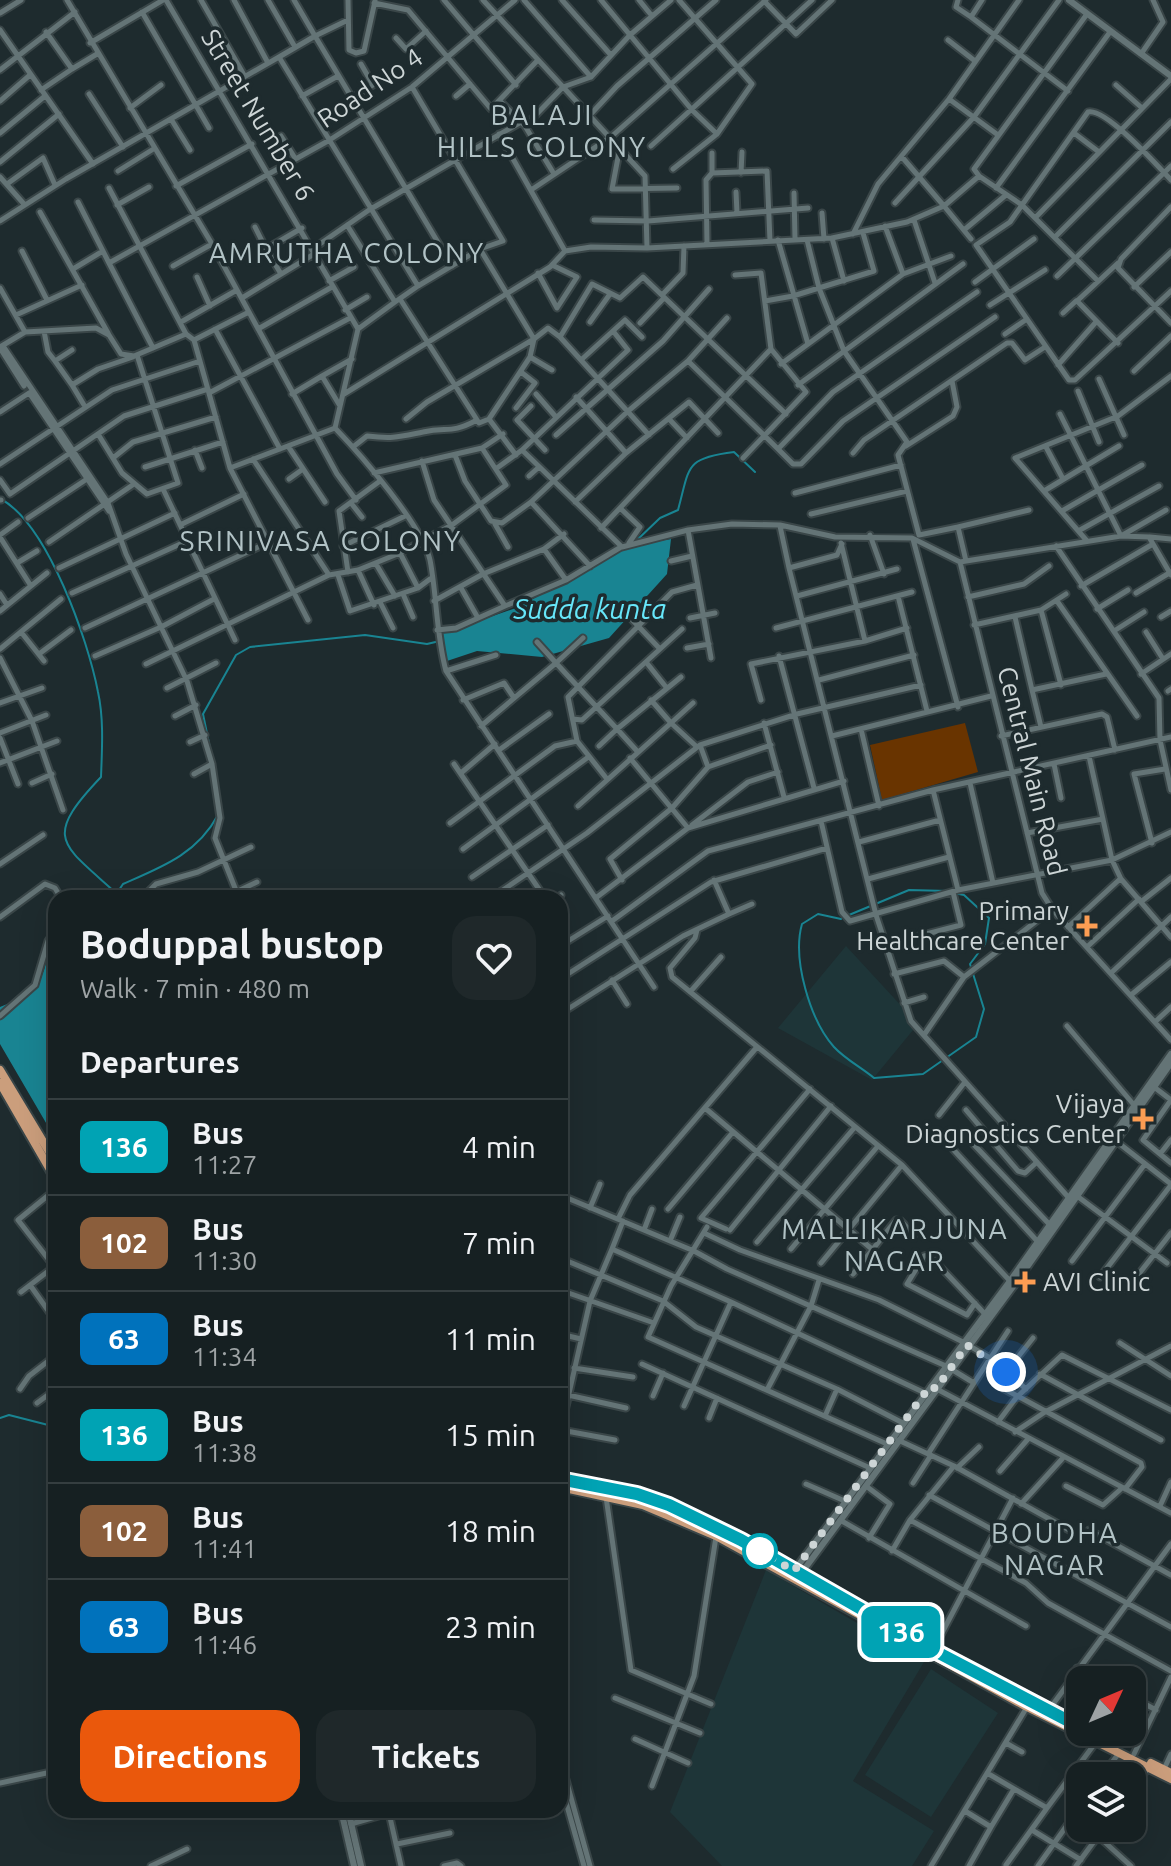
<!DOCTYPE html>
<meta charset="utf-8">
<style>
body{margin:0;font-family:Ubuntu,sans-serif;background:#1f282a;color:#f1f3f6;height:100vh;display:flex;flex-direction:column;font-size:30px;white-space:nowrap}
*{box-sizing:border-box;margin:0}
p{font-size:26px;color:#9ea3a5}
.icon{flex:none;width:44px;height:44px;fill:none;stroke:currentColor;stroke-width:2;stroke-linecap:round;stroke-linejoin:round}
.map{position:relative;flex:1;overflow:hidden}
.panel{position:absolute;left:48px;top:890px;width:520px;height:928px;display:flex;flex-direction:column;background:#162022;border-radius:24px;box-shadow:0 8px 32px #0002,0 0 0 2px #353e40}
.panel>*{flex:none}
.badge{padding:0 16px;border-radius:12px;font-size:28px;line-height:52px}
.needle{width:52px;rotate:46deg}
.buttons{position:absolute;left:1066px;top:1666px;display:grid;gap:16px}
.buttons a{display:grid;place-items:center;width:80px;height:80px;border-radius:16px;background:#162022;box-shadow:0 8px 32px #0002,0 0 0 2px #353e40;font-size:40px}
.you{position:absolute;width:40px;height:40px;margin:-20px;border:6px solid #fff;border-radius:50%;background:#1a73e8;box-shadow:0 0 0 12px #1a73e833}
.map>.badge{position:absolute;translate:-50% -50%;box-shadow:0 0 0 4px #fff}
h2{padding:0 32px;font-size:30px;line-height:72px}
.round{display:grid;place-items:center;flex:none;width:84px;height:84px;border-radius:24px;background:#1f282a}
.headline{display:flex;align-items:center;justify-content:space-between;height:136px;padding:0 32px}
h1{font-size:38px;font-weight:700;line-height:60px}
.button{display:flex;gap:16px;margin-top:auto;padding:16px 32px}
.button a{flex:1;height:92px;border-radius:24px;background:#ea580c;color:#fff;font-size:32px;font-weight:700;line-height:92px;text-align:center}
.button a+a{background:#1f282a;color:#f1f3f6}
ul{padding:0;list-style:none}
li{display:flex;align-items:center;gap:24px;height:96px;padding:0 32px;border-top:2px solid #353e40}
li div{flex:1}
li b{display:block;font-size:30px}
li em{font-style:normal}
li .badge{min-width:88px;font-weight:700;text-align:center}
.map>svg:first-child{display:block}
.built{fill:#1e3538}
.green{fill:#693400}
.water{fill:#198492}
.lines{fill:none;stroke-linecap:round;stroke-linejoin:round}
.stream{stroke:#198492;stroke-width:2}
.minor-casing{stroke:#3a4648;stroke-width:9}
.tertiary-casing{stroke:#3a4648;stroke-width:10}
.trunk-casing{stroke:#3a4648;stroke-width:12}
.minor{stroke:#647476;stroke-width:5}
.tertiary{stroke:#647476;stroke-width:6}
.trunk{stroke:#cb9e7c;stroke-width:8}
.line-casing{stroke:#fff;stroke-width:18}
.line{stroke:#00a3b4;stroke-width:12}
.walk{stroke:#cdd5d6;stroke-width:8;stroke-dasharray:0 14.4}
.poi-dot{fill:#fc9d53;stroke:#1e2b2e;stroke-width:3}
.stop-dot{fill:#fff;stroke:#00a3b4;stroke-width:4}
.labels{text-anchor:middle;stroke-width:7;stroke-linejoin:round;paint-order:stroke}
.street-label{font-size:26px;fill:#cdd5d6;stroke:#1e2b2e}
.poi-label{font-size:26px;fill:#cdd5d6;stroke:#1e2b2e;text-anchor:end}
.neighbourhood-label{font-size:28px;letter-spacing:2px;fill:#b2c3c6;stroke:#1e2b2e}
.water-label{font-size:28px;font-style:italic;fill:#67e7fa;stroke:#1e2b2e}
</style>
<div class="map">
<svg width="1171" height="1866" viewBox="0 0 1171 1866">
<rect width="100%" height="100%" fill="#1e2b2e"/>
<!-- built -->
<path class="built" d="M846 946 918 1024 872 1080 778 1028Z
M766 1570 924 1662 853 1781 934 1831 912 1866H722L670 1812Z
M931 1669 998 1713 931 1817 865 1775Z"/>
<!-- green -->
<path class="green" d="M965 723 978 772 882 800 870 745Z"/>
<!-- water -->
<path class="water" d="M671 539 667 574 609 638 542 657 477 651 447 661 441 634 516 608 634 545Z
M56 943V1140L0 1044V1007C38 992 42 985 50 945Z"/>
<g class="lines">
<!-- stream -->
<path class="stream" d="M1 499C48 525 88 640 98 692 104 719 102 750 101 777 42 839 61 843 116 893
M636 541 660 518 678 510C690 467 684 458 734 452L755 472
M615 555 628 548
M211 753 203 714 236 655 250 647 365 635 427 644 444 640
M123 898 117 893 123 884C162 867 197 854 218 815
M849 915 909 890 948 891
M841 919 818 914 802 924C792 959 810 1020 834 1047 845 1059 862 1068 874 1078L923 1074 976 1037 984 1009 970 964 985 944 989 918 964 895 954 893
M0 1418 9 1415 56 1427"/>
<defs>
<path id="minor" d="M67 0 212 244 337 474 356 500
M166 0 358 329 335 428
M201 0 244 75
M234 0 268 63
M268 0 295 47
M348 0 349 50 356 53 364 51 375 1
M444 0 516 85
M483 0 645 176 647 248
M524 0 591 77
M562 0 610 54
M601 0 692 110 717 134 673 169
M639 0 652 16
M679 0 752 84 717 134
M958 0 956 7 971 17
M982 0 971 17 1068 91
M764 1 796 34 832 0
M374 3 408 10 491 109 536 62
M142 12 209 128
M0 13 21 0
M348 20 315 36 452 266
M0 30 93 164
M46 32 72 69 97 54
M396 38 406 49 426 31
M948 40 975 61
M90 43 163 0
M1141 54 1163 22 1153 0
M279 57 315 36 294 0
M0 70 75 12
M1116 85 1142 108
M412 87 503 241 480 249 418 286
M41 90 72 69
M89 94 123 147
M302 96 338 76
M456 96 470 84
M351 99 373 85 361 64
M949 99 998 135
M0 101 30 75
M501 102 525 126 554 174
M130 108 161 85
M589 116 617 86 716 0
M171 119 190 150
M525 126 563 87 591 77 630 35 671 0
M0 133 45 96
M1074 133 1099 152
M499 134 565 251
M281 136 295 158
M651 146 812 0
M620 147 612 189 677 188
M712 153V173
M0 162 59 114
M118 171 155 148
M741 173 742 152
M979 176 974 169 1087 14
M0 177 24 204
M7 184 43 158 55 185
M176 186 252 144
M109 188 186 334 194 340 230 468 308 620
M996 188 1110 32
M531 190 612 136 766 0
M736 192 737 213
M794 193 795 239
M78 202 109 263
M895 203 974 117 1059 0
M117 205 149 187
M1171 207 1121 259 1118 268 1171 323
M40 212 108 333
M822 213 824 239
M1036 217 1171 79
M594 220 648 221 808 208
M914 220 935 283
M0 221 66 179 279 57 418 286 395 302
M347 225 395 302 358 329
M885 226 903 274
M255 227 266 249
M964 230 1006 195
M853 234 878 184 949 99 1019 0
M1055 237 1171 122
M832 238 844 281
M971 239 944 206 979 176 1022 205 1010 222 976 245 1069 380H1075L1171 291
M778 240 808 344
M807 240 819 288 844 351 907 442 898 455 919 535 958 527
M707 244 706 180 712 173 767 171 770 241
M314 248 369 210 521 122
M480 249 534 339 548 328 560 337 649 435
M22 251 47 300
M565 251 591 247 647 248 832 238 907 222 944 206 902 157
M1118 263 1077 301 1118 343
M173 266 212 244
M73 269 103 251
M538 273 557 308 577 277 552 265
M281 274 266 249 302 228
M735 275 761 273 771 349
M1057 276 1171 166
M197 277 210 306
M329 281 354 267
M1098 281 1022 205 1088 112C1105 107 1158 166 1171 180
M975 282 1034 239
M1134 287 1171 252
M0 288 25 332
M662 295 683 273 684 246
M242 298 314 254
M400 299 479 423 489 419 516 455
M765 301 793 296 874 271 863 233
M990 305 1045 270
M345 310 367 297
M1063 313 1076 301
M16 315 82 285
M181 322 237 290
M590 322 610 294
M640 323 664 298
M215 329 280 449
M258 329 332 287
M44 331 48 352 55 361
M1005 334 1027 319
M560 337 592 284 620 298 643 277 786 414
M194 340 249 312
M3 346 108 503 126 554 187 681 212 764 220 818 215 838 239 898
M0 347 25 332 96 328 109 335 121 354 134 356 186 334
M0 348 24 386
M153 348 109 263 328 141 412 87 515 0
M530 357 552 370
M581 360 625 320 642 337
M688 361 778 449 833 392 977 292
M781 364 903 274 951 256
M1058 365 1096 322
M1134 371 1171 336
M1099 379 1124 435
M72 385 55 361 72 350
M798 385 963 264
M1078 391 1099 442
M209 393 350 318
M30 394 109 511
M292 394 322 376
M344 394 550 267 565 251
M536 394 556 417
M576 397 626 453
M84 405 72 385 98 369 133 357
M340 406 322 376 352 359
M531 406 517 420 545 450
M516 408 535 383 521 372
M0 412 29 393
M1060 414 1121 536 1166 510
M406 419 427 402 534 339
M489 419 530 357 534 339
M670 420 687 438
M335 428C361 455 422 525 430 560 437 596 436 634 446 671L654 987
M98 434 122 473 147 494 178 483 137 355
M556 435 663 341 709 289
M288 446 325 502
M906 446 953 416 957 407 952 381
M353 447 367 436C393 439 398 437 423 432 448 426 449 435 477 420
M1046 447 1063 479
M778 449 793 464H801L843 421 995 317
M195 450 202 468
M522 450 622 547 688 530 732 524 780 525 835 537 912 538 960 562 1121 536 1149 537 1171 575
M853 453 864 440 1007 343H1012L1025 360 1045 347
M455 455 465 481 491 521 502 523 531 502 627 412 688 361 727 318
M113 458 133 442 216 417
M253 459 329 575
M422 461 434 500 505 606 566 580 621 547
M0 464 112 390 200 361
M145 467 223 442
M230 468 335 428
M497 468 522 450 628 350 613 331
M374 473 482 448 503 434
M529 476 539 467
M289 479 303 469
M0 480 10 494 124 416 208 389
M163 489 235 640
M1044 491 1119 446
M795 493 901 465
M0 500H1
M531 502 590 566
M575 502 626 453 689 402 718 433
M351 503 362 517
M620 508 640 527 629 543
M1062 511 1142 465
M811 514 907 491
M28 518 87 479
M495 524 508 547
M180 525 244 494
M780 526 789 568
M601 528 771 349 806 392 743 458
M688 530 711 658
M1080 530 1159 486
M0 535 18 522
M870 535 884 574
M0 537 31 586
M1150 537 1171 539
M913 539 958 707
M1087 541 1015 458 1118 416 1171 376
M49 542 134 484
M841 543 865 641
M842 544 837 555 789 568 876 915 911 1021 1069 1198
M343 546 405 516
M1056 546 1159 698 1160 740 1171 790
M544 549 566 580
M400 553 418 588
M671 561 692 556
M966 561 958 527 1029 510
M960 562 1042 893 1052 909 1171 1040
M17 563 37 551
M376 564 395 596
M59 568 175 513
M358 570 374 605
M348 572 339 511 380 481
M338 575 350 611 418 588 430 579
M1081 586 1153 544
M461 588 478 618
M72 593 187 541
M1136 593 1171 572
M0 594 7 605
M403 594 413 617
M797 596 897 569
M898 596 927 711
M968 597 1024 584 1049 566
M434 601 483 574 544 549 564 534
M1057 601 1137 716
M380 602 393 628
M620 607 660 649
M1097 609 1128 590
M1041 610 1061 685
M0 611 47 573
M1015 617 1032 690 1106 674
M1161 617 1171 611
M690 618 715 613
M974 625 1041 610 1066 594
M85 628 269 542
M776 628 912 592
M437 630 456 628 505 606
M1114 631 1144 612
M21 632 44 661
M1146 632 1163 659
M537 642 556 663 583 638
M687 648 709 644
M0 649 61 599
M39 654 71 630
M95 656 161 627 214 599
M779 656 814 788
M0 658 32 721 63 810
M646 662 666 687
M146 664 329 575 358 570 400 553 452 525 506 485 482 448
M446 671 496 655
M1141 674 1171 654
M819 680 914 655
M167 688 216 663
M1032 690 1041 727
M1168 691 1171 689
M463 700 504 683 514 698
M761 700 751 664 865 641 907 628
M0 703 42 688
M693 703 671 723 697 747
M175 716 196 705
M573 719 582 720 682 629
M764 723 784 797
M481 726 556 663 617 729 681 677
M861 729 879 806
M0 733 46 715
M832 736 991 696
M1001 736 1102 714 1107 717 1115 750
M0 738 18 784
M190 742 205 735
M599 746 617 729 637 751
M499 750 549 714
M1089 756 1112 860 1121 879 1171 937
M0 763 57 741
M454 764 528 873 587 833 700 745
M1054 764 1061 798
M708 767 771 745
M461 773 495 744
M194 774 212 764
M607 779 577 741 568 697 672 592 697 585
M32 783 52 774
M970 783 993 883
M933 790 958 890
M578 806 671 723 651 700
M821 821 842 912 850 921 958 890 1112 860 1171 832
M450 823 555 746 577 741
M692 825 748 782 778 772
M688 828 844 781
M1027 833 1103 819
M859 842 940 820
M1152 843 1134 774 1165 769
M463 849 587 758
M0 864 43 835
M472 877 548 825
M868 879 949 857
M622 880 610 859 672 808 708 767 700 745 797 714 921 685
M597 897 688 828 630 758
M142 898 156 884 198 872 251 847
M223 898 257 882
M491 898 528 873 545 898
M557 898 561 895
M1142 901 1171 878
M729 914 752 904
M0 917 45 884 55 888 61 898
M612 921 708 851 933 790 1171 737
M1068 927 1120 879
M697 930 695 938 670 968 672 977 902 1165 1010 1281
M884 945 961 925 953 892
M560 946 608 916
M1087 947 1139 899
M1111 973 1171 917
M894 974 944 961 964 977
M560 979 711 882 827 848
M612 980 627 1004
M690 992 721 957
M1131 995 1171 962
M904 1003 924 997
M560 1014 683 936 729 914 714 880
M0 1016 35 985 48 941 56 930
M1155 1022 1171 1007
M1067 1026 1134 1105
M924 1035 964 977 1052 909
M1154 1087 1171 1100
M1171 1100 1143 1140 1171 1163
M705 1108 873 1250
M966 1110 1018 1171 1025 1173 1037 1162
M939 1115 965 1082
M961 1131 1050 1225
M1116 1141 1171 1184
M951 1147 1038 1242
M1160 1154 1171 1140
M56 1189 18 1220 56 1269
M560 1195 694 1251 727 1269 946 1366
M1077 1196 1167 1263
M590 1208 600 1184
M668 1209 733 1132
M618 1219 630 1195 757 1047
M707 1227 671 1286 648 1337 887 1444
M726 1229 701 1218 810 1089
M644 1230 652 1209
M730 1230 831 1106
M704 1233 740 1250 879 1300 963 1342
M670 1241 680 1217
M757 1242 855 1127
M612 1249 623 1221
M791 1249 878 1146
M560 1258 663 1301 696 1327 837 1389 903 1423
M1072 1261 1145 1164
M821 1263 902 1165
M853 1274 896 1220 901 1221 914 1235
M1100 1277 1171 1185
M30 1285 52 1316
M1127 1289 1171 1233
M560 1290 654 1323
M21 1292 55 1266
M731 1302 925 1393
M975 1303 967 1315 907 1284 924 1256 929 1255 984 1313
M560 1334 581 1339
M1120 1343 1171 1376
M968 1345 990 1358 1026 1389
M642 1364 870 1468
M574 1368 633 1377
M951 1369 974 1383 1008 1331
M1006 1372 1033 1338
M1040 1374 1161 1440
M931 1386 1171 1513
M999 1386 1141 1463 1142 1467 1125 1489
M20 1389 29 1376 56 1355
M767 1390 811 1306 819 1280
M568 1395 626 1408
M653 1396 663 1373
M37 1403 56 1389
M825 1416 837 1389
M709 1418 717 1398
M998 1422 1016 1398 1062 1355 1171 1410
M561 1430 615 1440
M1015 1432 1045 1412 1171 1346
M560 1433 590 1301 612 1249 731 1302 684 1406
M898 1440 954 1466 1071 1531
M928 1454 974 1383
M957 1468 979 1447
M1000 1471 1028 1439
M913 1483 931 1455
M806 1484 847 1502
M866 1486 890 1504 869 1538
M1066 1486 1103 1505 1122 1488
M929 1495 1171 1627
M606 1497 631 1670 711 1704
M1021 1504 1062 1459
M1160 1506 1171 1482
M840 1520 1026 1626
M910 1520 1026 1583 1048 1603 1171 1671
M1089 1530 1171 1575
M892 1551 910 1520 954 1466
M933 1650 1013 1498
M1077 1668 1099 1680
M1132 1697 1156 1710
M615 1698 700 1733
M1048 1711 1171 1544
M635 1739 688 1763
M1006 1743 1022 1752
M1134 1754 1171 1677
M560 1758 590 1866
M1164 1769 1171 1754
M987 1773 1047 1808 1096 1742
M1102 1776 1119 1753
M560 1781 584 1866
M0 1783 56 1771
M652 1786 694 1676 716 1537
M1132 1790 1148 1768
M388 1810 389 1813 402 1810
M965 1811 991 1827 969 1866
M351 1824 389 1813 401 1866
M991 1827 1014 1789
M1032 1830 1081 1860
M1098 1836 1131 1866
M397 1844 450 1833
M1006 1865 1047 1808
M151 1866 187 1849
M444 1866 457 1863 461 1866
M931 1866 1027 1707
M1038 1866 1080 1807
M1076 1866 1104 1828"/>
<path id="tertiary" d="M1069 0 1171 76
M794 1571 1010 1281 1171 1054
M800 1575 1015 1284 1171 1063
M341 1810 354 1866
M348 1810 361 1866"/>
<path id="trunk" d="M0 1070 56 1163
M0 1083 56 1180
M560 1479 637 1494 669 1505 741 1540 906 1635
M560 1487 643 1505 716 1536 1025 1706 1171 1779
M1151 1763 1171 1773"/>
</defs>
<!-- minor casing -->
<use href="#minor" class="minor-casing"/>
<!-- tertiary casing -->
<use href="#tertiary" class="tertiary-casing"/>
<!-- trunk casing -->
<use href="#trunk" class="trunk-casing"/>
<!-- minor -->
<use href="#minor" class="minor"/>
<!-- tertiary -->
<use href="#tertiary" class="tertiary"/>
<!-- trunk -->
<use href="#trunk" class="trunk"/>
</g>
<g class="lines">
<defs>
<path id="line" d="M560 1479 637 1494 669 1505 741 1540 933 1650 1080 1727"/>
</defs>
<!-- line casing -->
<use href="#line" class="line-casing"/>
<!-- line -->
<use href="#line" class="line"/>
<!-- walk -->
<path class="walk" d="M760 1551 794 1571 925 1393 931 1386 936 1389 967 1345 1006 1372"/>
</g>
<!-- markers -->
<g class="poi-dot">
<path d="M1083 914h8v8h8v8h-8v8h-8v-8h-8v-8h8z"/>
<path d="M1139 1107h8v8h8v8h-8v8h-8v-8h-8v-8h8z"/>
<path d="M1021 1270h8v8h8v8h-8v8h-8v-8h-8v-8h8z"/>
</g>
<circle class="stop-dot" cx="760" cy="1551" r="16"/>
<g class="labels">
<!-- street labels -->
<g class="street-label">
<text transform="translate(370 88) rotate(-34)" y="9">Road No 4</text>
<text transform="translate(258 115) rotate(59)" y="9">Street Number 6</text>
<text transform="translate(1032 771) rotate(76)" y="9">Central Main Road</text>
</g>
<!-- poi labels -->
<g class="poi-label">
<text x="1069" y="920">Primary<tspan x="1069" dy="30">Healthcare Center</tspan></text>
<text x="1125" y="1113">Vijaya<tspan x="1125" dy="30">Diagnostics Center</tspan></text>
<text x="1043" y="1291" text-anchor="start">AVI Clinic</text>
</g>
<!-- neighbourhood labels -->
<g class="neighbourhood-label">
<text x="542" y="125">BALAJI<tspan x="542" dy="32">HILLS COLONY</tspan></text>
<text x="347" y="263">AMRUTHA COLONY</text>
<text x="321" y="551">SRINIVASA COLONY</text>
<text x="895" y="1239">MALLIKARJUNA<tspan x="895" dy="32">NAGAR</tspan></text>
<text x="1055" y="1543">BOUDHA<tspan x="1055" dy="32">NAGAR</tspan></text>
</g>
<!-- water labels -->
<g class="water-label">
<text x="590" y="619">Sudda kunta</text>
</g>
</g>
</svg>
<div class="buttons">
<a><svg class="needle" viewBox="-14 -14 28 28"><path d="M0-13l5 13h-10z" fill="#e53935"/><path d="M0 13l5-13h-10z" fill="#9ea3a5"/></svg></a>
<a><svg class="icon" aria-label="layers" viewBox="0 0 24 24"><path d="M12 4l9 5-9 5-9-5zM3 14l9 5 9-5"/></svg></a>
</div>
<div class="you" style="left:1006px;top:1372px"></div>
<b class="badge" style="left:901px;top:1632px;background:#00a3b4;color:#fff">136</b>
<section class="panel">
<div class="headline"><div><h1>Boduppal bustop</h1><p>Walk · 7 min · 480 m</p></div><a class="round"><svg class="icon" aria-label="heart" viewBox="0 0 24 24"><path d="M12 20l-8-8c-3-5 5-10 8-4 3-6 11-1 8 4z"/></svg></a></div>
<h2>Departures</h2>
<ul>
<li><span class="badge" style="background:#00a3b4;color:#fff">136</span><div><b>Bus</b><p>11:27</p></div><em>4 min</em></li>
<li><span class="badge" style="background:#8b5e3c;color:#fff">102</span><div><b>Bus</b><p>11:30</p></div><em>7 min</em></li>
<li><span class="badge" style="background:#0072bc;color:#fff">63</span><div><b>Bus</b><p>11:34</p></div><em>11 min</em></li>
<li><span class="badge" style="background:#00a3b4;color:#fff">136</span><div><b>Bus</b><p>11:38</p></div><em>15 min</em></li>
<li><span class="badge" style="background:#8b5e3c;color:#fff">102</span><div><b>Bus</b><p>11:41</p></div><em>18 min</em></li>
<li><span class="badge" style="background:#0072bc;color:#fff">63</span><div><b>Bus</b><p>11:46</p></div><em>23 min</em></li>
</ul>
<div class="button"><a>Directions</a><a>Tickets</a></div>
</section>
</div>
